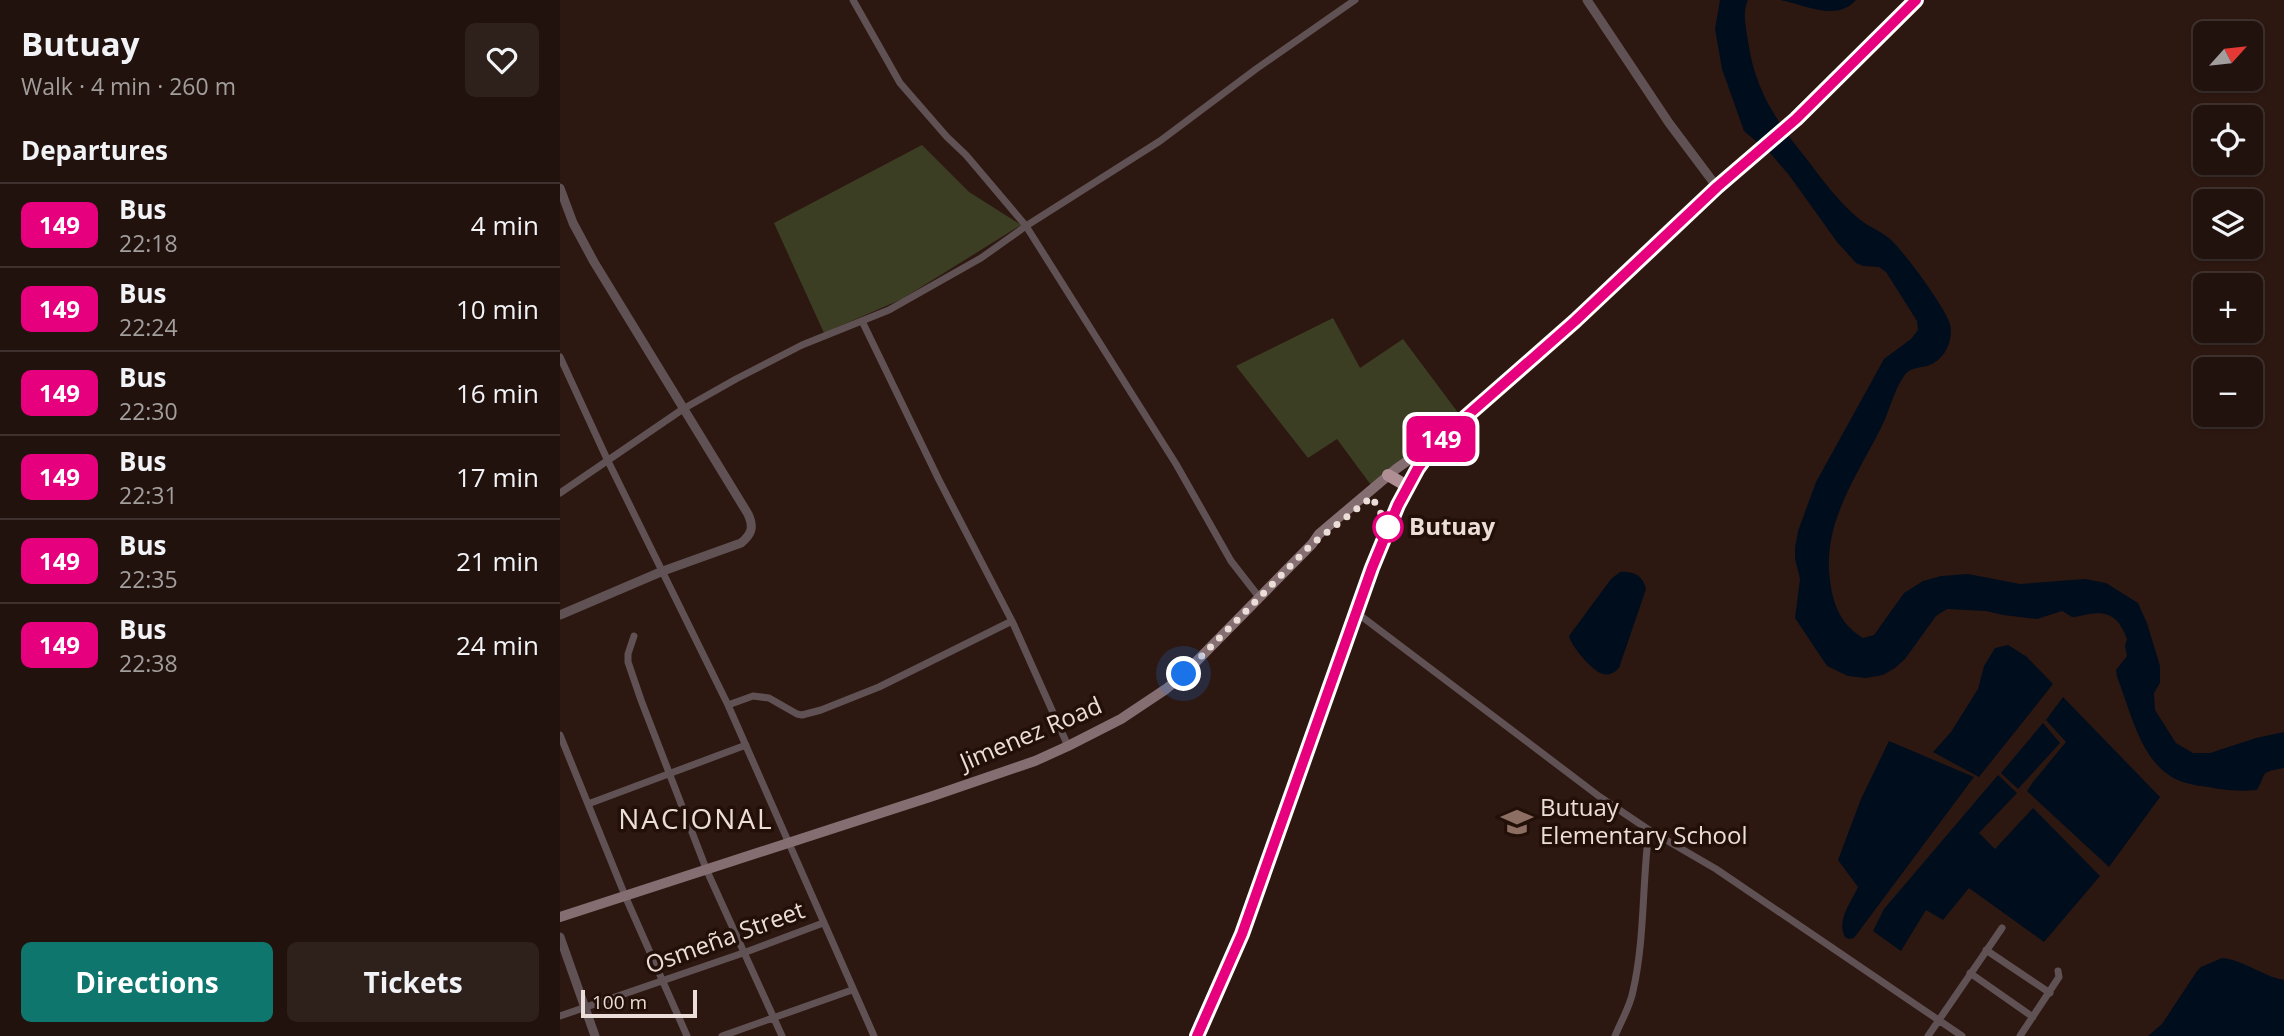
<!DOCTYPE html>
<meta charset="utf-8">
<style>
body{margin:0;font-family:"Open Sans",sans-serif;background:#2e201b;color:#f1f3f6;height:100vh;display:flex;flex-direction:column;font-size:26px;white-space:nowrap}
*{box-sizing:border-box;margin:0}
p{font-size:23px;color:#a29e9d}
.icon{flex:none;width:38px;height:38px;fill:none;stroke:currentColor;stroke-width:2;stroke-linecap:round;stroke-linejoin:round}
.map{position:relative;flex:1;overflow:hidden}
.sheet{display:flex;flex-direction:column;background:#22120d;width:560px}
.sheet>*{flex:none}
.badge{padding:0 14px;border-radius:10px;font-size:24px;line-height:46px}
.needle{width:46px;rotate:63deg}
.tools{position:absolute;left:1633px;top:21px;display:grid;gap:14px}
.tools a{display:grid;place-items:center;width:70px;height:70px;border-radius:10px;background:#22120d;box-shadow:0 2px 5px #0004,0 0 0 2px #3f322e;font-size:35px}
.scale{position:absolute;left:21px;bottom:18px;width:116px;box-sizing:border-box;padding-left:7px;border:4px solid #ebddd7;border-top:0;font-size:19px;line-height:24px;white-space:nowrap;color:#ebddd7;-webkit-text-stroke:5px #220f08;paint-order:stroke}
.you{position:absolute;width:35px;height:35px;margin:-18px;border:5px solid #fff;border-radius:50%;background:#1a73e8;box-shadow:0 0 0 10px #1a73e833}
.map>.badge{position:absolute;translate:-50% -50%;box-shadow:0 0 0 4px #fff}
h2{padding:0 21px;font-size:26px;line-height:63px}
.round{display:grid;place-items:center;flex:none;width:74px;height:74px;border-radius:10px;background:#2e201b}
.headline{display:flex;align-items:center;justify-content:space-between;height:119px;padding:0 21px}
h1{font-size:33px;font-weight:700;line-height:52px}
.button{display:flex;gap:14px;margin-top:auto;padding:14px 21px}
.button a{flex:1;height:80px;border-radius:10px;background:#0f766e;color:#fff;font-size:28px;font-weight:700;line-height:80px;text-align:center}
.button a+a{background:#2e201b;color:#f1f3f6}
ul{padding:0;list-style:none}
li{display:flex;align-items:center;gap:21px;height:84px;padding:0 21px;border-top:2px solid #3f322e}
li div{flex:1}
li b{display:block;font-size:26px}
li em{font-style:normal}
li .badge{min-width:77px;font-weight:700;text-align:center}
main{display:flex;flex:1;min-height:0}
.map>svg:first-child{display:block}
.green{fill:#3c3e23}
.water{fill:#000d1d}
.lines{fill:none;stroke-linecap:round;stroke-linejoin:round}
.minor{stroke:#605154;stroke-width:7}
.tertiary{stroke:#605154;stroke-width:9}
.secondary{stroke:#856e72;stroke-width:10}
.trunk{stroke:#af8e94;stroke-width:12}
.line-casing{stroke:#fff;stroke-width:16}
.line{stroke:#e6007e;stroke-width:10}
.walk{stroke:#ebddd7;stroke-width:7;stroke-dasharray:0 12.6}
.stop-dot{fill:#fff;stroke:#e6007e;stroke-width:3.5}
.labels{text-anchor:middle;stroke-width:7;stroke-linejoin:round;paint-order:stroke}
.stop-label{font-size:24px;font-weight:bold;fill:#ebddd7;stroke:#220f08;text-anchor:start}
.street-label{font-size:24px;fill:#ebddd7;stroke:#220f08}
.poi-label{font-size:24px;fill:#ebddd7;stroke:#220f08;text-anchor:start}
.quarter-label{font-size:28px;letter-spacing:2px;fill:#ebddd7;stroke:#220f08}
</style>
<main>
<section class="sheet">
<div class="headline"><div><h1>Butuay</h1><p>Walk · 4 min · 260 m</p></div><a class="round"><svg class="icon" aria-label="heart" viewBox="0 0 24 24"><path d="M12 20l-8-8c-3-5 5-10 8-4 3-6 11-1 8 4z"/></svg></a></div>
<h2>Departures</h2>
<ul>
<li><span class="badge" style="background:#e6007e;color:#fff">149</span><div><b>Bus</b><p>22:18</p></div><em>4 min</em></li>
<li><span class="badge" style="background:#e6007e;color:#fff">149</span><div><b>Bus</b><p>22:24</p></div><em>10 min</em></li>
<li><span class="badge" style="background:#e6007e;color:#fff">149</span><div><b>Bus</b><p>22:30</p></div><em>16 min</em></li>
<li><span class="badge" style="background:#e6007e;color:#fff">149</span><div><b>Bus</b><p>22:31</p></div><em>17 min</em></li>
<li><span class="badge" style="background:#e6007e;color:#fff">149</span><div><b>Bus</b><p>22:35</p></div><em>21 min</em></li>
<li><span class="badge" style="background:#e6007e;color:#fff">149</span><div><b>Bus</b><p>22:38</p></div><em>24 min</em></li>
</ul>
<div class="button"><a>Directions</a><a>Tickets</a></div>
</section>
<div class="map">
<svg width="1724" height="1036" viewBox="0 0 1724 1036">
<rect width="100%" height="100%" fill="#2d1811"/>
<!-- green -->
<path class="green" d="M362 145 409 192 461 225 342 299 264 333 214 223Z
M773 318 800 368 843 339 902 418 811 485 777 439 748 458 676 366Z"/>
<!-- water -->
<path class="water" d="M1160 0H1188C1182 12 1186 27 1188 41 1195 92 1218 123 1249 162 1264 182 1279 202 1298 218 1307 226 1319 230 1329 238 1343 250 1385 307 1390 324 1394 341 1384 361 1367 366 1358 368 1349 368 1344 376 1333 392 1329 413 1320 430 1294 481 1260 527 1271 587 1275 611 1284 626 1303 638L1314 635 1344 593 1363 581 1381 576 1408 574 1460 584 1525 579 1546 583 1578 603 1587 623 1600 666V683L1594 693 1595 710 1616 743 1633 753H1650L1696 738 1724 732V768C1697 773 1708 772 1697 790 1681 792 1663 790 1648 787 1640 786 1633 785 1626 783 1582 771 1572 714 1557 677L1556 670 1567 656 1565 646 1567 639C1560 620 1551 610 1529 614 1522 615 1518 617 1512 617L1502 611 1477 619 1443 615 1426 611 1387 609 1376 616 1345 659 1335 668 1323 675 1306 678 1288 676 1267 666 1235 618 1240 579 1235 559V548L1238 531 1256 482 1324 359 1351 339 1358 330 1357 321 1326 272 1319 267 1303 266 1296 263 1277 242 1229 175 1210 153 1184 131 1162 69 1155 29Z
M1220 0H1296C1277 22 1245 5 1220 0Z
M1060 572C1073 571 1083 575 1086 589L1059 668C1055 672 1050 676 1043 674 1033 672 1011 646 1009 636L1051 579Z
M1448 645 1467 657 1493 684 1419 777 1373 752 1391 732 1418 689 1424 666 1435 648Z
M1503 697 1600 797 1549 867 1467 791 1473 782 1506 742 1486 720Z
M1483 723 1500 743 1458 789 1441 773Z
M1329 741 1414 777 1294 938 1289 939 1285 937C1276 920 1291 903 1298 887L1278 860 1301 799Z
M1438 775 1457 793 1419 833 1435 849 1473 808 1540 876 1484 942 1409 888 1383 920 1366 910 1341 951 1313 931 1324 909Z
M1662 958C1684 960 1702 976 1724 980V1036H1588L1602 1024 1637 971 1641 967Z"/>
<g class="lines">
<!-- minor -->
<path class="minor" d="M293 0 340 83 387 137 406 155 466 226 616 464 671 561 699 597
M302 321 379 480 452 621 508 746
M0 357 47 459 168 705 314 1036
M0 493 123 409 176 379 242 345 329 310 421 258 466 226 600 141 696 69 795 0
M797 613 1040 797 1089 830 1156 869 1402 1036
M74 636 68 654V662L81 700 147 871 222 1036
M168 705 193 696 209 698 237 714 242 715 261 710 319 687 452 621
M0 735 66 898 127 1036
M28 804 186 745
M1426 950 1490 993
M1410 973 1473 1017
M0 1016 186 952 263 923
M162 1036 292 990
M1055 1036C1061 1021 1070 1007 1073 991 1085 939 1082 883 1089 830
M1368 1036 1442 928
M1460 1036 1499 977 1498 971"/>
<!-- tertiary -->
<path class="tertiary" d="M1027 0 1109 123 1157 187
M0 188 13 223 34 262 188 514C194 527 192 534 181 543L103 571 0 615
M0 937 35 1036"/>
<!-- secondary -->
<path class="secondary" d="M0 917 370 797 475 761 508 746 561 719 606 689 624 674 752 544 759 534 836 469 881 437"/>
<!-- trunk -->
<path class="trunk" d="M828 475 847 486
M637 1036 682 934 812 568 847 486 879 442 1015 321 1157 187 1236 119 1356 0"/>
</g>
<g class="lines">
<defs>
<path id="line" d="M637 1036 682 934 812 568 838 505 858 468 871 450 892 429 1015 321 1157 187 1236 119 1356 0"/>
</defs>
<!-- line casing -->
<use href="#line" class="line-casing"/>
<!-- line -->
<use href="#line" class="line"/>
<!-- walk -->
<path class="walk" d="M624 674 752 544 812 497 828 527"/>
</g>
<!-- icons -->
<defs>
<symbol id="school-bare" viewBox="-9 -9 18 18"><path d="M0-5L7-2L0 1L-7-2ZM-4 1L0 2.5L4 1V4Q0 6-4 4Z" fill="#8d6e63" stroke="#220f08" stroke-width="2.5" paint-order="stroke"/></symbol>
</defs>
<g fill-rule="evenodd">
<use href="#school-bare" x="935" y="800" width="44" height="44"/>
</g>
<!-- markers -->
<circle class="stop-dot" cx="828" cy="527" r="14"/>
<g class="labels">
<!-- stop labels -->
<g class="stop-label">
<text x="849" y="535">Butuay</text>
</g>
<!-- street labels -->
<g class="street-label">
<text transform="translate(471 734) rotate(-23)" y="8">Jimenez Road</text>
<text transform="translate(165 938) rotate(-20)" y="8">Osmeña Street</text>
</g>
<!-- poi labels -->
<g class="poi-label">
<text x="980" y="816">Butuay<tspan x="980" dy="28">Elementary School</tspan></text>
</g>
<!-- quarter labels -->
<g class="quarter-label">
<text x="136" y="829">NACIONAL</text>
</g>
</g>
</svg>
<div class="tools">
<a><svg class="needle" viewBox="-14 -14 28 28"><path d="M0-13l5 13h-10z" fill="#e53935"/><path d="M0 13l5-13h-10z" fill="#a29e9d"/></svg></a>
<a><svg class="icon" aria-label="locate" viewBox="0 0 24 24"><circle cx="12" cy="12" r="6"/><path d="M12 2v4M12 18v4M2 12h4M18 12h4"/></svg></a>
<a><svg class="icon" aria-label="layers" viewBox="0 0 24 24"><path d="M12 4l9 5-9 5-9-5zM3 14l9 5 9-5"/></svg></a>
<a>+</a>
<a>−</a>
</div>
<div class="scale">100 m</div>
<div class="you" style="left:624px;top:674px"></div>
<b class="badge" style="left:881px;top:439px;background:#e6007e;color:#fff">149</b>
</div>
</main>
